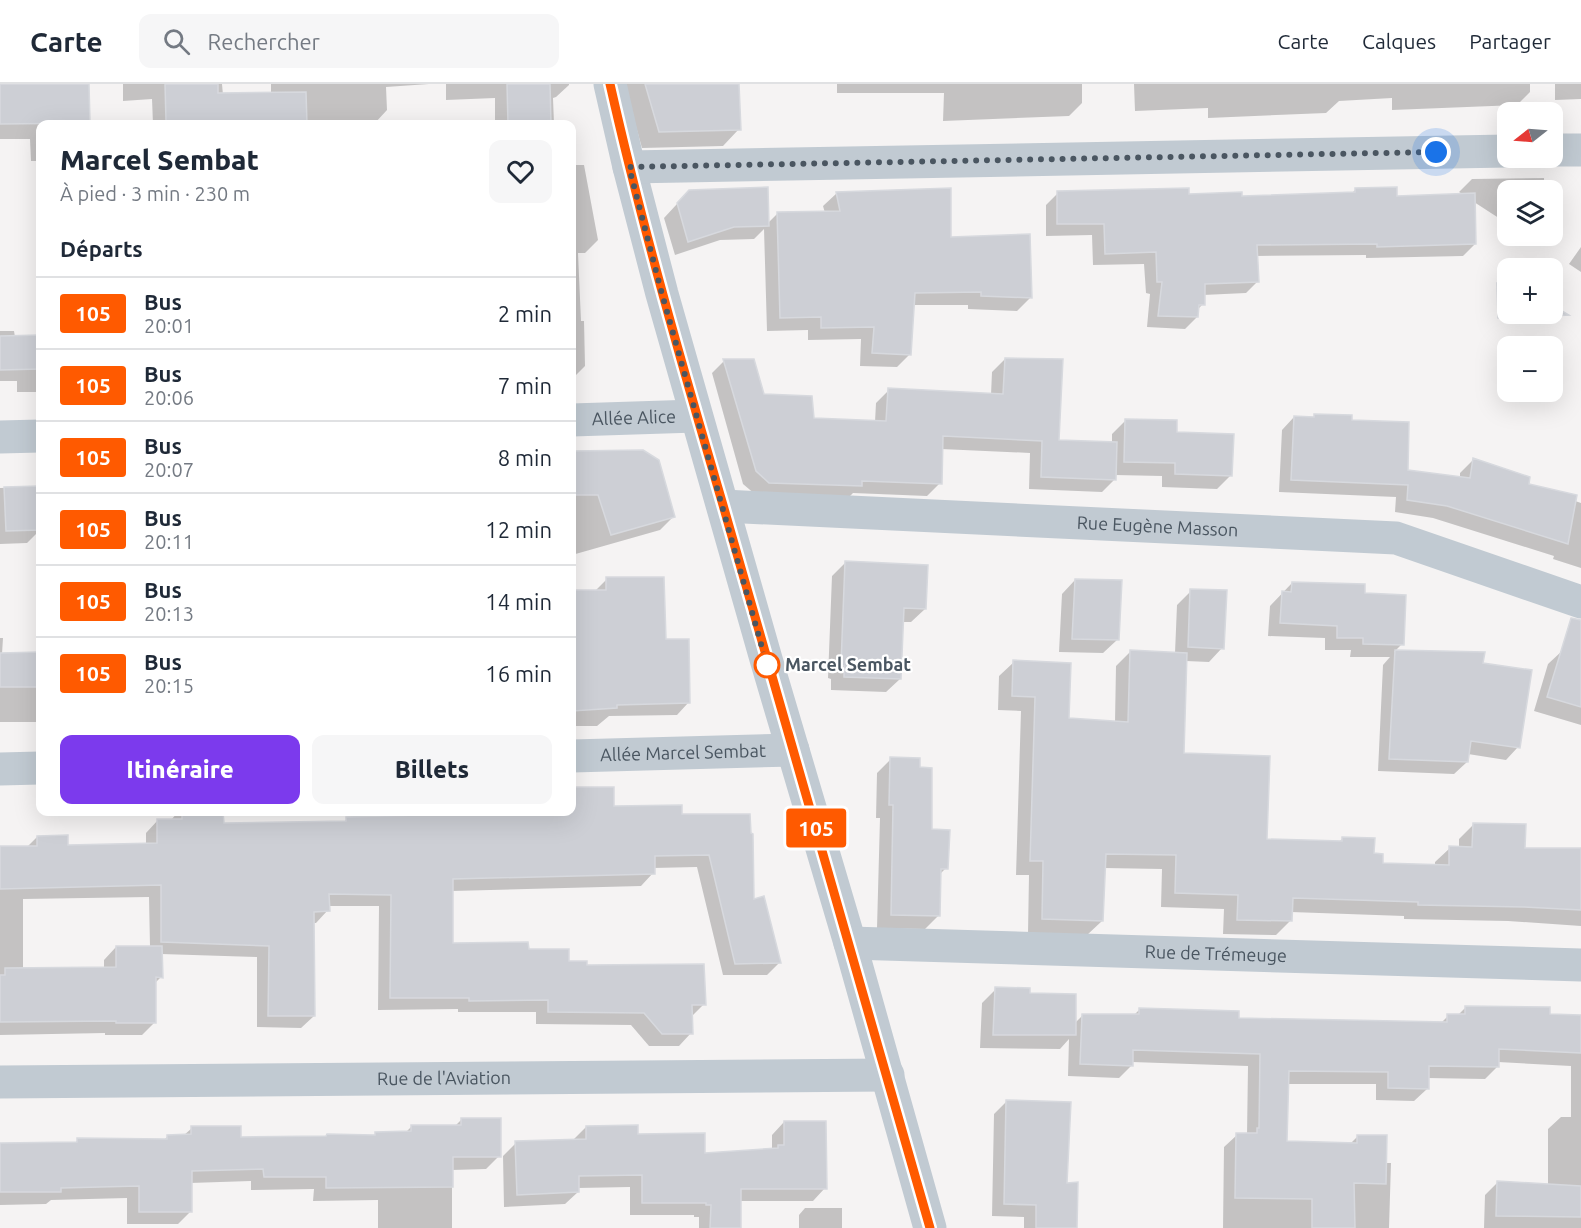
<!DOCTYPE html>
<html lang="fr">
<meta charset="utf-8">
<style>
body{margin:0;font-family:Ubuntu,sans-serif;background:#f6f6f7;color:#1f2937;height:100vh;display:flex;flex-direction:column;font-size:22px;white-space:nowrap}
*{box-sizing:border-box;margin:0}
p{font-size:20px;color:#747a83}
.icon{flex:none;width:33px;height:33px;fill:none;stroke:currentColor;stroke-width:2;stroke-linecap:round;stroke-linejoin:round}
.map{position:relative;flex:1;overflow:hidden}
.drawer{position:absolute;left:36px;top:36px;width:540px;height:696px;display:flex;flex-direction:column;background:#fff;border-radius:12px;box-shadow:0 6px 24px #0002}
.drawer>*{flex:none}
.badge{padding:0 12px;border-radius:4px;font-size:21px;line-height:39px}
.needle{width:39px;rotate:253deg}
.buttons{position:absolute;left:1497px;top:18px;display:grid;gap:12px}
.buttons a{display:grid;place-items:center;width:66px;height:66px;border-radius:12px;background:#fff;box-shadow:0 6px 24px #0002;font-size:30px}
.you{position:absolute;width:30px;height:30px;margin:-15px;border:4px solid #fff;border-radius:50%;background:#1a73e8;box-shadow:0 0 0 9px #1a73e833}
.map>.badge{position:absolute;translate:-50% -50%;box-shadow:0 0 0 3px #fff}
h2{padding:0 24px;font-size:22px;line-height:54px}
.round{display:grid;place-items:center;flex:none;width:63px;height:63px;border-radius:12px;background:#f6f6f7}
.summary{display:flex;align-items:center;justify-content:space-between;height:102px;padding:0 24px}
h1{font-size:28px;font-weight:800;line-height:45px}
.cta{display:flex;gap:12px;margin-top:auto;padding:12px 24px}
.cta a{flex:1;height:69px;border-radius:12px;background:#7c3aed;color:#fff;font-size:24px;font-weight:800;line-height:69px;text-align:center}
.cta a+a{background:#f6f6f7;color:#1f2937}
ul{padding:0;list-style:none}
li{display:flex;align-items:center;gap:18px;height:72px;padding:0 24px;border-top:2px solid #e0e1e3}
li div{flex:1}
li b{display:block;font-size:22px}
li em{font-style:normal}
li .badge{min-width:66px;font-weight:700;text-align:center}
header{display:flex;align-items:center;gap:36px;box-sizing:border-box;height:84px;padding:0 30px;background:#fff;border-bottom:2px solid #e0e1e3}
header strong{font-size:28px}
nav{display:flex;gap:33px;margin-inline-start:auto;font-size:21px}
.search{width:420px;height:54px;background:#f6f6f7;display:flex;align-items:center;gap:15px;box-sizing:border-box;padding:0 21px;border-radius:12px;color:#747a83;font-size:22px}
.map>svg:first-child{display:block}
.shadow{fill:#0003;fill-rule:evenodd}
.building{fill:#cdcfd5;stroke:#d7d9de;stroke-width:1.5}
.lines{fill:none;stroke-linecap:round;stroke-linejoin:round}
.minor{stroke:#c1cad2;stroke-width:33}
.line-casing{stroke:#fff;stroke-width:14}
.line{stroke:#ff5a00;stroke-width:9}
.walk{stroke:#4a5661;stroke-width:6;stroke-dasharray:0 10.8}
.stop-dot{fill:#fff;stroke:#ff5a00;stroke-width:3}
.labels{text-anchor:middle;stroke-width:4.5;stroke-linejoin:round;paint-order:stroke}
.street-label{font-size:18px;fill:#4a5661;stroke:#fff}
.stop-label{font-size:18px;font-weight:bold;fill:#4a5661;stroke:#fff;text-anchor:start}
</style>
<header>
<strong>Carte</strong>
<div class="search"><svg class="icon" aria-label="search" viewBox="0 0 24 24"><circle cx="10" cy="10" r="6"/><path d="M15 15l6 6"/></svg>Rechercher</div>
<nav><a>Carte</a><a>Calques</a><a>Partager</a></nav>
</header>
<div class="map">
<svg width="1581" height="1144" viewBox="0 0 1581 1144">
<rect width="100%" height="100%" fill="#f5f3f3"/>
<!-- shadow -->
<path class="shadow" d="M0 0H88L89 40H40V77H31L30 55H0Z
M123 0H222L223 11 271 10V0H429L386 3 387 26 375 39 370 40H153L152 15 123 17Z
M446 0H569V1L556 13 553 14 554 40H495V14L446 16Z
M624 0H731L739 45 723 62 642 64Z
M837 0H1082V19L1069 32 943 37 944 9H837Z
M1134 0H1530V8L1517 21 1392 26V14L1339 17 1326 29 1208 34V24L1135 27Z
M1555 0H1581V15L1555 16Z
M572 81H584L598 156 585 169H578L581 237H584L585 282 572 295Z
M1544 94V106H1508V140L1474 118 1475 160 1463 172 1366 174V171L1256 172 1258 197 1246 209 1203 211V220L1197 226V233L1185 245 1147 243 1150 210 1146 209 1144 180 1093 181 1092 151 1046 152V121L1058 109 1241 113 1351 110 1356 105 1396 113 1464 111 1459 108 1472 95Z
M689 107 768 139 777 130 825 129 823 122 837 109 1031 213 1017 227 968 225V221H913L910 270 897 283 860 282 861 255 808 256V246L767 247 764 145 754 155 720 156 675 171 664 134Z
M1524 152H1537L1532 157Z
M1581 163V188L1569 180Z
M0 247H14L15 253 40 252V308H17V297H0Z
M1005 275 1058 357 1112 359V350L1126 336 1175 349 1231 391 1217 405 1162 403V392L1115 391V395L1102 408 1029 405 1030 369 941 365 940 399 927 412 853 409 848 414 756 411 743 400 712 289 724 277 763 311 812 335 875 338 876 319 889 306 991 311 992 288Z
M1315 331 1350 337 1407 387 1460 394V389L1473 376 1528 401 1581 419V484L1553 475 1554 472 1433 434 1395 428 1396 413 1279 408 1282 346 1294 333 1312 334Z
M572 368H642L673 433 660 446 572 471Z
M40 403V446L27 459 0 460V404Z
M846 478 925 525 911 538H902L900 595 886 608 831 606V595L828 594 832 492Z
M607 495 665 556 688 619 677 631 609 632 597 642H572V582H597L595 507Z
M1075 496 1117 556 1103 569 1059 568 1062 510Z
M1292 499 1363 510 1402 560 1394 568 1483 570 1482 580 1518 663 1506 676 1468 670 1467 678 1454 690 1378 687 1383 581 1390 573H1350L1351 566H1325V554L1268 552 1270 522Z
M1191 507 1222 564 1209 578 1186 577 1182 671 1265 756 1338 759 1343 754 1372 770 1381 780 1435 782V778L1450 764H1459V755L1474 740 1524 765 1581 766V842L1508 837 1404 835V832L1291 828V836L1276 851 1223 850 1224 825 1161 823 1162 785 1104 784 1102 837 1087 851 1028 849 1029 791H1016L1021 627 998 626 999 592 1014 578 1068 636 1115 638 1116 582 1131 567 1175 569 1177 521Z
M0 554H3L2 570 40 569V638H0Z
M1562 567 1581 572V641L1534 627 1548 580Z
M891 675 930 747 946 784 940 790 939 831 925 845 877 844 880 734H876L877 689Z
M612 704V723L680 731 753 816 779 879 767 891H723L697 783 653 784V789L641 802 452 807 451 860 527 866 585 882 704 920 692 932 691 949 679 962H649L631 941 536 940V928H458V925L378 926 379 822H328V826L316 839H312L314 932 301 944 257 943V873L161 870V893L154 900V939L142 951H105V949L0 951V764L27 763 37 753 66 763 146 761V749L158 736H171L178 728H222V740L343 739 347 735 451 732 455 728H572V705ZM149 813 150 863H116L104 876V884L23 885V815Z
M996 905 1028 910 1074 940 1083 931 1133 932 1140 925 1238 935 1440 940 1448 932H1457L1466 923 1548 932H1581V1144H1484L1485 1111 1498 1098 1548 1101V1045L1561 1033H1571V982L1498 978 1497 983 1485 995 1427 994V1005L1414 1017 1376 1016V1000H1287L1286 1058 1350 1060 1358 1052 1385 1079H1391L1389 1144H1223L1224 1063 1237 1051H1247L1248 982 1132 978V981L1119 994 1068 992 1069 955 1060 965 980 964 982 919Z
M1006 1018 1065 1100 1075 1144H1024V1133L992 1132 994 1030Z
M461 1036 499 1072 486 1085 452 1086V1144H378V1116L313 1117 314 1105 251 1106V1097L190 1099 191 1127 178 1140H127V1114L51 1116 46 1120 0 1121V1061L74 1060 78 1056H164L167 1053 183 1052 192 1044 240 1054 373 1052 376 1050 405 1049 411 1043H454Z
M784 1038 825 1104 813 1117H739L740 1144H699V1133H694V1131H630V1103L578 1104V1108L565 1120 504 1123 503 1072 516 1059 573 1056 586 1043 637 1051 704 1070 772 1066V1051Z
M805 1124H842V1144H799V1131Z"/>
<!-- building -->
<path class="building" d="M0 0H89L90 39 0 40Z
M165 0H218V9L306 8 307 40H197V37H166Z
M507 0H550L551 40H508Z
M645 0H739L741 46 659 48Z
M768 103 769 142 734 143 688 158 677 119 689 106Z
M1397 103V112L1475 109 1476 160 1377 163V160L1257 161 1259 198 1205 200V221H1199L1198 233 1158 232 1162 198H1157L1156 168 1105 170 1104 140H1057V107L1189 104V110L1242 108V112L1355 108V104Z
M951 104V153L1030 150 1032 214 981 212V208L915 209 911 271 872 269 874 243 821 244V233L780 234 777 128 840 127 836 108Z
M1497 199H1508V230H1552V221L1569 231 1498 234Z
M40 251V285L0 286V252Z
M1005 274 1063 275 1059 356 1117 358 1116 396 1041 393 1042 357 943 352 942 400 862 397V402L769 399 756 387 723 275H754L764 310 812 312 814 334 886 337 888 304 1003 310Z
M1314 330 1352 331V336L1409 338 1408 386 1470 394 1473 374 1530 393 1529 400 1577 411 1568 460 1447 422 1407 416 1408 401 1291 396 1294 332 1314 333Z
M1125 335 1177 336V348L1234 350 1232 392 1175 390V379L1124 378Z
M643 366 659 376 675 433 611 451 598 411H572V367Z
M40 402V446L6 447 4 403Z
M845 477 928 481 926 525 904 524 901 595 844 593V582L841 581Z
M606 493H664L666 555H689L690 619 617 621V624L572 627V506H606Z
M1075 495 1122 496 1119 556 1072 555Z
M1292 498 1365 500V509L1406 511 1404 561 1363 560V554H1337V542L1280 539 1282 507 1291 508Z
M1190 505 1227 506 1224 565 1188 563Z
M1571 534 1581 536V623L1547 613Z
M1130 566 1187 569 1184 669 1270 672 1267 755 1342 757V753L1375 754 1374 769 1383 770V779L1449 781V762L1472 763 1473 739 1526 740 1525 764H1581V826L1524 823 1418 821V818L1293 814 1292 837 1237 836 1238 811 1175 809 1176 771 1106 770 1103 837 1042 835 1043 777H1030L1035 613 1012 612 1013 576 1071 579 1069 634 1128 638Z
M1395 566 1485 568 1483 579 1532 586 1520 664 1471 657 1468 678 1389 675Z
M40 568V603H0V569Z
M890 673 920 674V683L932 684V745L950 746 948 785H941L940 832 891 831 893 721H889Z
M572 703H614V722L682 721V730H750L751 749 753 750 754 815 764 812 781 879 735 880 709 771 655 772V790L453 795V859L528 858 529 865H569V877H587V881L704 880 706 921H692L693 950H662L644 929 548 928V916L469 917V914H390L391 811 329 810 330 827 314 828 315 932H268L269 862 161 858V801L0 805V762H37V752L68 751V761L157 759V735H182V728H223L224 739 346 737V733L454 730V728H572Z
M116 862H162L163 894 156 893V939H116V937L0 938V891H5V884L116 883Z
M995 903 1030 904V909L1076 910V951H993Z
M1465 922 1550 923V930L1581 931V969L1499 965V983L1429 982V1005L1388 1004V988L1289 987 1287 1057 1357 1059V1051H1387L1386 1100 1354 1099 1355 1144H1312V1115L1235 1114 1236 1049H1257V1044H1259L1260 970 1133 966V982L1080 980 1082 930H1139V924L1239 927V934L1447 938V930H1465Z
M1006 1016 1071 1018 1067 1099 1078 1098 1077 1144H1036V1121L1004 1120Z
M461 1034H501V1073H453V1103L326 1104V1093H264L263 1085 192 1087V1128H139V1102L61 1104V1108H0V1059L77 1058V1054L167 1055V1051L191 1050V1042H241V1053L326 1052 327 1050 375 1051V1048L411 1047V1041H461Z
M784 1037H826L827 1105H741V1144H710L711 1121H706V1119H642V1091L579 1092V1108L517 1111 515 1057 586 1055V1042L638 1041V1050L705 1049V1069L778 1064V1061H784Z
M1497 1097 1581 1102V1133L1496 1132Z"/>
<g class="lines">
<!-- minor -->
<g class="minor">
<path d="M610 0 629 83 662 210 766 575 850 859 930 1144"/>
<path d="M1552 66H1581"/>
<path d="M629 83 1508 67"/>
<path id="s1" d="M572 336 696 332"/>
<path d="M0 353 40 352"/>
<path id="s2" d="M723 422 1396 454 1581 518"/>
<path id="s3" d="M572 672 793 666"/>
<path d="M0 685 40 684"/>
<path id="s4" d="M850 859 1581 881"/>
<path id="s5" d="M0 998 888 991"/>
</g>
</g>
<g class="lines">
<defs>
<path id="line" d="M610 0C642 142 682 281 723 421 793 662 862 903 930 1144"/>
</defs>
<!-- line casing -->
<use href="#line" class="line-casing"/>
<!-- line -->
<use href="#line" class="line"/>
<!-- walk -->
<path class="walk" d="M767 581 662 210 629 83 1436 68"/>
</g>
<!-- markers -->
<circle class="stop-dot" cx="767" cy="581" r="12"/>
<g class="labels">
<!-- street labels -->
<g class="street-label">
<text dy="6" stroke="none"><textPath href="#s1" startOffset="62">Allée Alice</textPath></text>
<text dy="6" stroke="none"><textPath href="#s2" startOffset="435">Rue Eugène Masson</textPath></text>
<text dy="6" stroke="none"><textPath href="#s3" startOffset="111">Allée Marcel Sembat</textPath></text>
<text dy="6" stroke="none"><textPath href="#s4" startOffset="366">Rue de Trémeuge</textPath></text>
<text dy="6" stroke="none"><textPath href="#s5" startOffset="444">Rue de l'Aviation</textPath></text>
</g>
<!-- stop labels -->
<g class="stop-label">
<text x="785" y="587">Marcel Sembat</text>
</g>
</g>
</svg>
<div class="buttons">
<a><svg class="needle" viewBox="-14 -14 28 28"><path d="M0-13l5 13h-10z" fill="#e53935"/><path d="M0 13l5-13h-10z" fill="#747a83"/></svg></a>
<a><svg class="icon" aria-label="layers" viewBox="0 0 24 24"><path d="M12 4l9 5-9 5-9-5zM3 14l9 5 9-5"/></svg></a>
<a>+</a>
<a>−</a>
</div>
<div class="you" style="left:1436px;top:68px"></div>
<b class="badge" style="left:816px;top:744px;background:#ff5a00;color:#fff">105</b>
<section class="drawer">
<div class="summary"><div><h1>Marcel Sembat</h1><p>À pied · 3 min · 230 m</p></div><a class="round"><svg class="icon" aria-label="heart" viewBox="0 0 24 24"><path d="M12 20l-8-8c-3-5 5-10 8-4 3-6 11-1 8 4z"/></svg></a></div>
<h2>Départs</h2>
<ul>
<li><span class="badge" style="background:#ff5a00;color:#fff">105</span><div><b>Bus</b><p>20:01</p></div><em>2 min</em></li>
<li><span class="badge" style="background:#ff5a00;color:#fff">105</span><div><b>Bus</b><p>20:06</p></div><em>7 min</em></li>
<li><span class="badge" style="background:#ff5a00;color:#fff">105</span><div><b>Bus</b><p>20:07</p></div><em>8 min</em></li>
<li><span class="badge" style="background:#ff5a00;color:#fff">105</span><div><b>Bus</b><p>20:11</p></div><em>12 min</em></li>
<li><span class="badge" style="background:#ff5a00;color:#fff">105</span><div><b>Bus</b><p>20:13</p></div><em>14 min</em></li>
<li><span class="badge" style="background:#ff5a00;color:#fff">105</span><div><b>Bus</b><p>20:15</p></div><em>16 min</em></li>
</ul>
<div class="cta"><a>Itinéraire</a><a>Billets</a></div>
</section>
</div>
